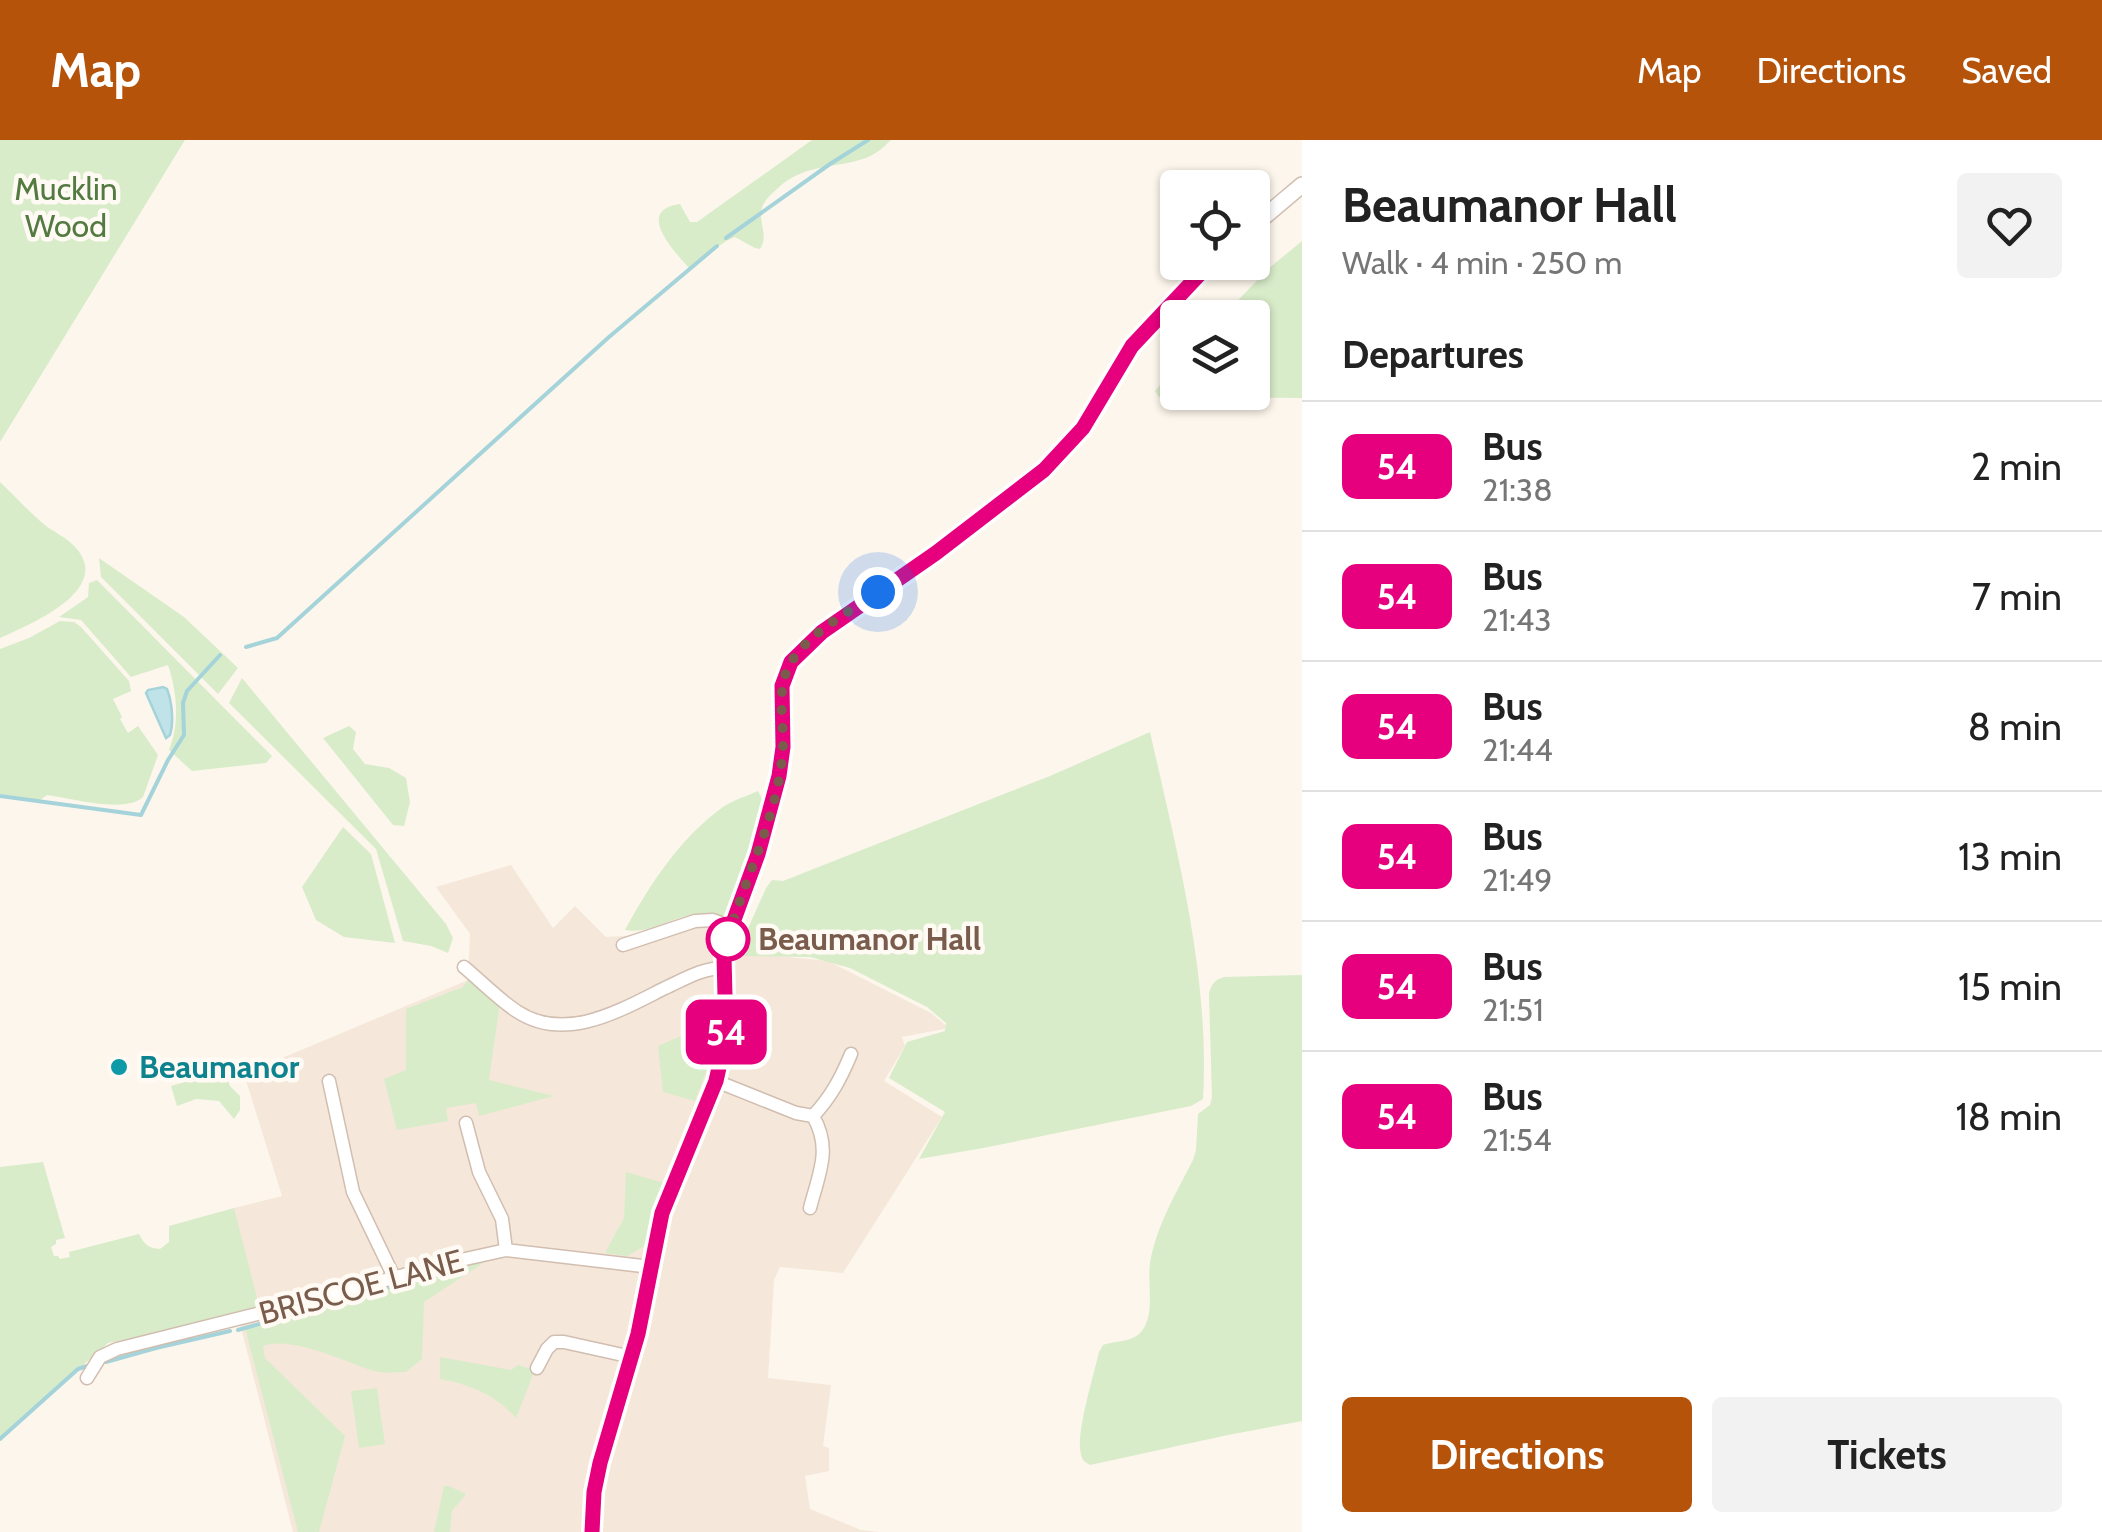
<!DOCTYPE html>
<meta charset="utf-8">
<style>
body{margin:0;font-family:Cabin,sans-serif;background:#f2f2f2;color:#222;height:100vh;display:flex;flex-direction:column;font-size:38px;white-space:nowrap}
*{box-sizing:border-box;margin:0}
p{font-size:32px;color:#767676}
.icon{flex:none;width:55px;height:55px;fill:none;stroke:currentColor;stroke-width:2;stroke-linecap:round;stroke-linejoin:round}
.map{position:relative;flex:1;overflow:hidden}
.sheet{display:flex;flex-direction:column;background:#fff;width:800px}
.sheet>*{flex:none}
.badge{padding:0 20px;border-radius:15px;font-size:35px;line-height:65px}
.tools{position:absolute;left:1160px;top:30px;display:grid;gap:20px}
.tools a{display:grid;place-items:center;width:110px;height:110px;border-radius:10px;background:#fff;box-shadow:0 2px 8px #0004;font-size:50px}
.you{position:absolute;width:50px;height:50px;margin:-25px;border:8px solid #fff;border-radius:50%;background:#1a73e8;box-shadow:0 0 0 15px #1a73e833}
.map>.badge{position:absolute;translate:-50% -50%;box-shadow:0 0 0 5px #fff}
h2{padding:0 40px;font-size:38px;line-height:90px}
.round{display:grid;place-items:center;flex:none;width:105px;height:105px;border-radius:10px;background:#f2f2f2}
.head{display:flex;align-items:center;justify-content:space-between;height:170px;padding:0 40px}
h1{font-size:48px;font-weight:700;line-height:75px}
.primary-button{display:flex;gap:20px;margin-top:auto;padding:20px 40px}
.primary-button a{flex:1;height:115px;border-radius:10px;background:#b45309;color:#fff;font-size:40px;font-weight:700;line-height:115px;text-align:center}
.primary-button a+a{background:#f2f2f2;color:#222}
ul{padding:0;list-style:none}
li{display:flex;align-items:center;gap:30px;height:130px;padding:0 40px;border-top:2px solid #e0e0e0}
li div{flex:1}
li b{display:block;font-size:38px}
li em{font-style:normal}
li .badge{min-width:110px;font-weight:700;text-align:center}
header{display:flex;align-items:center;gap:60px;box-sizing:border-box;height:140px;padding:0 50px;background:#b45309;color:#fff}
header strong{font-size:48px}
nav{display:flex;gap:55px;margin-inline-start:auto;font-size:35px}
main{display:flex;flex:1;min-height:0}
.map>svg:first-child{display:block}
.residential{fill:#f5e8da}
.green{fill:#d8ecc9}
.water{fill:#bfe3e8;stroke:#a5d3da;stroke-width:2.5}
.lines{fill:none;stroke-linecap:round;stroke-linejoin:round}
.stream{stroke:#a5d3da;stroke-width:4}
.minor-casing{stroke:#d1beb0;stroke-width:15}
.tertiary-casing{stroke:#d1beb0;stroke-width:18}
.minor{stroke:#fff;stroke-width:12}
.tertiary{stroke:#fff;stroke-width:15}
.line-casing{stroke:#fff;stroke-width:22}
.line{stroke:#e6007e;stroke-width:15}
.walk{stroke:#7a5c4d;stroke-width:10;stroke-dasharray:0 18}
.stop-dot{fill:#fff;stroke:#e6007e;stroke-width:5}
.culture-dot{fill:#0f9aa8;stroke:#fffaf3;stroke-width:4}
.labels{text-anchor:middle;stroke-width:9;stroke-linejoin:round;paint-order:stroke}
.park-label{font-size:32px;fill:#537a41;stroke:#fffaf3}
.stop-label{font-size:32px;font-weight:bold;fill:#7a5c4d;stroke:#fffaf3;text-anchor:start}
.culture-label{font-size:32px;font-weight:bold;fill:#0d838f;stroke:#fffaf3;text-anchor:start}
.street-label{font-size:32px;fill:#7a5c4d;stroke:#fffaf3}
</style>
<header>
<strong>Map</strong>
<nav><a>Map</a><a>Directions</a><a>Saved</a></nav>
</header>
<main>
<div class="map">
<svg width="1302" height="1392" viewBox="0 0 1302 1392">
<rect width="100%" height="100%" fill="#fdf6ec"/>
<!-- residential -->
<path class="residential" d="M511 725 553 788 575 766 606 797 639 795 684 781 738 784 730 811 828 821 931 873 949 888 902 897 905 906 884 941 942 977 843 1133 780 1127 774 1140 768 1238 831 1245 823 1306 829 1308V1331L805 1336 810 1369 861 1390 880 1392H293L238 1176 234 1068 282 1056 244 934 468 840 470 794 436 747Z"/>
<!-- green -->
<path class="green" d="M0 0H185L0 302Z
M812 0H891C884 7 876 14 866 18 834 29 807 23 779 47 774 52 766 58 763 65 756 81 770 94 760 109L755 108 735 97 726 101 689 128C673 110 635 70 680 64L690 82H697Z
M1302 101V258L1210 257V260H1178L1159 257 1155 251 1177 224 1178 252H1252L1253 177H1222L1268 129Z
M0 342C15 356 30 373 46 386 54 392 65 397 72 404 119 448 29 485 0 498Z
M99 418 184 477 238 528 218 554 101 437Z
M97 440 272 616 266 623 192 631 169 610C180 583 177 552 168 525L131 537 81 480 59 477 88 457 89 443Z
M60 481 74 482 81 487 129 541 131 551 113 559 122 577 120 579 128 593 138 586 158 615 143 657C125 674 71 658 47 655L40 660 0 654V509L29 498Z
M242 538 446 784 453 798 448 813 431 806 403 801 376 709 229 563Z
M349 586 356 592 353 609 365 624 389 628 406 638 410 662 404 686 393 685 323 598Z
M1150 592C1177 712 1210 835 1203 959L1191 966 983 1008 919 1019 945 972 889 938 907 902 945 891 946 883 927 867 850 828 810 817 744 816 737 813 766 748 772 740 783 741 1050 636Z
M758 651 766 667 751 723 725 778C719 776 713 774 708 774 678 771 654 795 625 790 650 744 680 698 723 667 733 660 747 656 758 651Z
M343 687 371 714 395 803 344 797 316 780 302 747Z
M1302 835V1281L1228 1295 1090 1325C1084 1321 1083 1322 1081 1314 1075 1296 1094 1234 1099 1212L1103 1205C1114 1201 1132 1202 1140 1193 1156 1177 1147 1144 1150 1123 1156 1087 1176 1053 1193 1020L1196 1010 1198 974 1210 965 1212 957 1209 853C1212 844 1214 840 1224 837Z
M468 840 500 862 489 940 554 956 479 976 476 963 446 968 448 981 397 990 384 939 406 930V869L463 847Z
M709 884 708 926 695 961 663 952 658 906Z
M211 921 226 934 230 946 240 956V970L234 979 219 961 196 959 177 966 171 946 188 941 190 929Z
M43 1022 65 1098 56 1100V1104L51 1107 54 1116H58L60 1119 70 1117 69 1112 139 1094C144 1104 148 1108 160 1109L169 1102V1086L234 1068 260 1169 238 1176 108 1203 0 1299V1027Z
M626 1032 664 1043 646 1105 627 1116 605 1113 624 1078Z
M494 1116 424 1162 422 1219 406 1232C396 1232 384 1234 374 1231 345 1222 292 1195 263 1206L265 1218 345 1296 319 1392H298L245 1188 325 1167 391 1141Z
M440 1217 511 1230 518 1225 535 1230 516 1278C496 1255 469 1244 440 1239Z
M377 1248 385 1304 359 1308 351 1251Z
M444 1346H449L466 1354 452 1371 450 1392H434Z"/>
<!-- water -->
<path class="water" d="M163 547 167 549C172 562 174 582 170 595L166 598 146 553 148 550Z"/>
<g class="lines">
<!-- stream -->
<path class="stream" d="M726 98 830 24 868 0
M246 507 277 498 609 197 717 106
M0 656 141 675 168 620 184 595 183 563 187 551 220 515
M238 1190 464 1126
M106 1222 156 1208 230 1191
M0 1299 78 1229 87 1226"/>
<defs>
<path id="minor" d="M623 805 695 781 713 780 731 787
M464 827C482 842 499 860 518 872 566 903 621 870 665 848 685 839 702 828 724 828
M329 941 353 1052 394 1137
M716 941 796 973 813 976C831 957 841 938 851 914
M466 983 479 1032 502 1079 506 1110
M810 1068C819 1033 832 1009 813 976
M537 1228 547 1209 554 1202H564L632 1217
M87 1238 100 1217 117 1209 321 1158 447 1123 506 1110 651 1127"/>
<path id="tertiary" d="M1252 87 1302 45
M592 1392 595 1352 600 1323 632 1217 662 1073 716 941 726 896 724 816 731 787 758 714 779 636 783 607 782 546 791 522 822 492 935 413 1045 331 1083 288 1133 206 1211 122"/>
</defs>
<!-- minor casing -->
<use href="#minor" class="minor-casing"/>
<!-- tertiary casing -->
<use href="#tertiary" class="tertiary-casing"/>
<!-- minor -->
<use href="#minor" class="minor"/>
<!-- tertiary -->
<use href="#tertiary" class="tertiary"/>
</g>
<g class="lines">
<defs>
<path id="line" d="M592 1392 594 1352 600 1323 638 1194 662 1073 716 941 726 896 724 816 731 788 758 714 779 636 783 607 782 546 791 522 822 492 936 413 1044 330 1083 288 1132 206 1211 122"/>
</defs>
<!-- line casing -->
<use href="#line" class="line-casing"/>
<!-- line -->
<use href="#line" class="line"/>
<!-- walk -->
<path class="walk" d="M728 799 726 806C743 739 779 677 783 607 784 580 776 548 790 524 808 493 849 472 878 452"/>
</g>
<!-- markers -->
<circle class="stop-dot" cx="728" cy="799" r="20"/>
<circle class="culture-dot" cx="119" cy="927" r="10"/>
<g class="labels">
<!-- park labels -->
<g class="park-label">
<text x="66" y="60">Mucklin<tspan x="66" dy="37">Wood</tspan></text>
</g>
<!-- stop labels -->
<g class="stop-label">
<text x="758" y="810">Beaumanor Hall</text>
</g>
<!-- culture labels -->
<g class="culture-label">
<text x="139" y="938">Beaumanor</text>
</g>
<!-- street labels -->
<g class="street-label">
<text transform="translate(361 1147) rotate(-15)" y="11">BRISCOE LANE</text>
</g>
</g>
</svg>
<div class="tools">
<a><svg class="icon" aria-label="locate" viewBox="0 0 24 24"><circle cx="12" cy="12" r="6"/><path d="M12 2v4M12 18v4M2 12h4M18 12h4"/></svg></a>
<a><svg class="icon" aria-label="layers" viewBox="0 0 24 24"><path d="M12 4l9 5-9 5-9-5zM3 14l9 5 9-5"/></svg></a>
</div>
<div class="you" style="left:878px;top:452px"></div>
<b class="badge" style="left:726px;top:892px;background:#e6007e;color:#fff">54</b>
</div>
<section class="sheet">
<div class="head"><div><h1>Beaumanor Hall</h1><p>Walk · 4 min · 250 m</p></div><a class="round"><svg class="icon" aria-label="heart" viewBox="0 0 24 24"><path d="M12 20l-8-8c-3-5 5-10 8-4 3-6 11-1 8 4z"/></svg></a></div>
<h2>Departures</h2>
<ul>
<li><span class="badge" style="background:#e6007e;color:#fff">54</span><div><b>Bus</b><p>21:38</p></div><em>2 min</em></li>
<li><span class="badge" style="background:#e6007e;color:#fff">54</span><div><b>Bus</b><p>21:43</p></div><em>7 min</em></li>
<li><span class="badge" style="background:#e6007e;color:#fff">54</span><div><b>Bus</b><p>21:44</p></div><em>8 min</em></li>
<li><span class="badge" style="background:#e6007e;color:#fff">54</span><div><b>Bus</b><p>21:49</p></div><em>13 min</em></li>
<li><span class="badge" style="background:#e6007e;color:#fff">54</span><div><b>Bus</b><p>21:51</p></div><em>15 min</em></li>
<li><span class="badge" style="background:#e6007e;color:#fff">54</span><div><b>Bus</b><p>21:54</p></div><em>18 min</em></li>
</ul>
<div class="primary-button"><a>Directions</a><a>Tickets</a></div>
</section>
</main>
